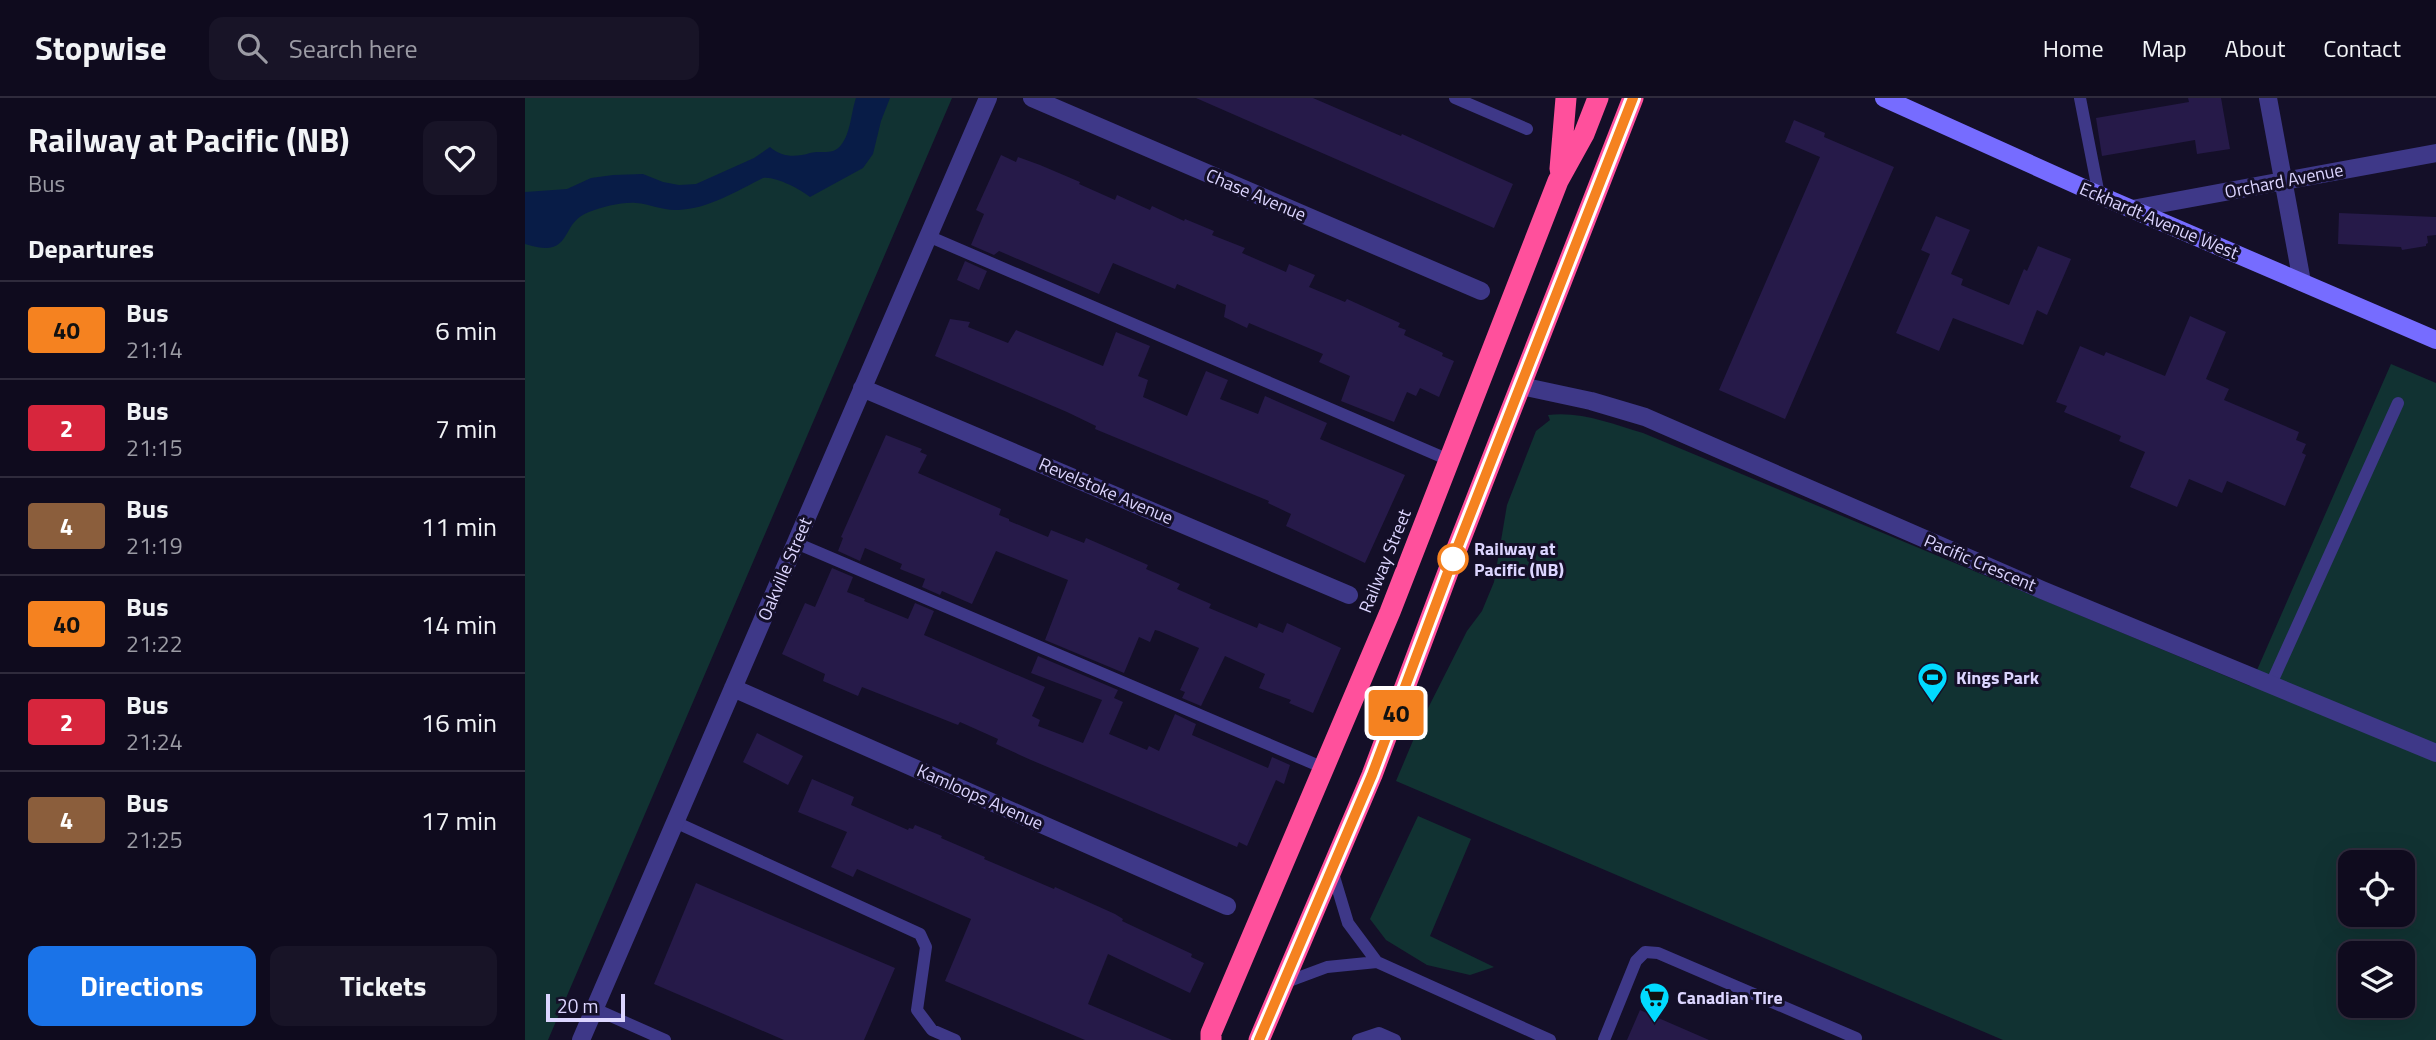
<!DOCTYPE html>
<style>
body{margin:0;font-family:"Titillium Web",sans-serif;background:#181427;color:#f1f3f6;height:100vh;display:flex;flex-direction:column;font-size:26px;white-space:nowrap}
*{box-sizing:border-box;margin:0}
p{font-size:23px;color:#9b9ba4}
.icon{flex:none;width:38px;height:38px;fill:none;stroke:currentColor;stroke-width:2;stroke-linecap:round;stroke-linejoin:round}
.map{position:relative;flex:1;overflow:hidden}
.side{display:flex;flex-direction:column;background:#0f0b1e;width:525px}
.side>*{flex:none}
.badge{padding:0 14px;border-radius:5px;font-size:24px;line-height:46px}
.controls{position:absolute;left:1813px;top:752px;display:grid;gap:14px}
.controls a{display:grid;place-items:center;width:77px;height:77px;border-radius:14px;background:#0f0b1e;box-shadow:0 7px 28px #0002,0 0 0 2px #2f2b3c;font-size:35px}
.scale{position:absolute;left:21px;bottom:18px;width:79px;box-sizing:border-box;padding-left:7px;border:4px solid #dcd5ff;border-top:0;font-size:19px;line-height:24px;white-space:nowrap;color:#dcd5ff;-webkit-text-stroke:5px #140f28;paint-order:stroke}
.map>.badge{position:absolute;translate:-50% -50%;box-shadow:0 0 0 4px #fff}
h2{padding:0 28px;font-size:26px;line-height:63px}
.round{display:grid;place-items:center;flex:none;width:74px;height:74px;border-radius:14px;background:#181427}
.head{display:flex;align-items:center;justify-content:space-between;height:119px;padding:0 28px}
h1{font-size:33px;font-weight:700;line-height:52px}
.primary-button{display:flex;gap:14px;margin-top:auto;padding:14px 28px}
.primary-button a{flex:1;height:80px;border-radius:14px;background:#1a73e8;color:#fff;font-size:28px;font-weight:700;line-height:80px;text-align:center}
.primary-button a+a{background:#181427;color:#f1f3f6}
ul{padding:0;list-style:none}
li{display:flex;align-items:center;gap:21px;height:98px;padding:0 28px;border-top:2px solid #2f2b3c}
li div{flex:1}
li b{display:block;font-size:26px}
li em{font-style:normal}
li .badge{min-width:77px;font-weight:700;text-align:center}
header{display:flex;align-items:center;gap:42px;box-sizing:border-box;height:98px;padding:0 35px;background:#0f0b1e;border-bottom:2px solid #2f2b3c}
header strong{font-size:33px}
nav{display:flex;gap:38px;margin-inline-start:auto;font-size:24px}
.search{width:490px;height:63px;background:#181427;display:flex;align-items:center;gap:18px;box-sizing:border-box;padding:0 24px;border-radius:14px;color:#9b9ba4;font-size:26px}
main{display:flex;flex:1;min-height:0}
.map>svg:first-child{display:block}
.green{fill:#113232;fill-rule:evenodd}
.water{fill:#081c47}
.building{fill:#261a49}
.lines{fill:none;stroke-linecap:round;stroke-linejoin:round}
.lane{stroke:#3e3888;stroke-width:12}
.street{stroke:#3e3888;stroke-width:18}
.secondary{stroke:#766cff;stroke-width:18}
.highway{stroke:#ff509c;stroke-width:21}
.line-casing{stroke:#fff;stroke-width:16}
.line{stroke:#f58220;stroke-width:10}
.stop-dot{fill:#fff;stroke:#f58220;stroke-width:3.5}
.labels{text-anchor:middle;stroke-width:6;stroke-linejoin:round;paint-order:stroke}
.street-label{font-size:18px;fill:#dcd5ff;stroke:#140f28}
.stop-label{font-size:18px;font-weight:bold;fill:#dcd5ff;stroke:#140f28;text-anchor:start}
.poi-label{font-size:18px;font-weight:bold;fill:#dcd5ff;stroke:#140f28;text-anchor:start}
</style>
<header>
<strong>Stopwise</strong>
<div class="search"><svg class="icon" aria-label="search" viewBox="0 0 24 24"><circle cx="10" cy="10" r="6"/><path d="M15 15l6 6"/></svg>Search here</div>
<nav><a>Home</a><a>Map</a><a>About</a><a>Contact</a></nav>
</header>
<main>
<section class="side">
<div class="head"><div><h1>Railway at Pacific (NB)</h1><p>Bus</p></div><a class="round"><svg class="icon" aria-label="heart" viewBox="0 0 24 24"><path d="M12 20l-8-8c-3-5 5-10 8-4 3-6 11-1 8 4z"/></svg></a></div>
<h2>Departures</h2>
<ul>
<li><span class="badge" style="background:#f58220;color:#111">40</span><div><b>Bus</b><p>21:14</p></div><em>6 min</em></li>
<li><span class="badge" style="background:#d7263d;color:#fff">2</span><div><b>Bus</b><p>21:15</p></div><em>7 min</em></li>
<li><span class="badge" style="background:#8b5e3c;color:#fff">4</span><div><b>Bus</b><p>21:19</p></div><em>11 min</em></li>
<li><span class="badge" style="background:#f58220;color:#111">40</span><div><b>Bus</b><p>21:22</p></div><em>14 min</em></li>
<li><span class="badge" style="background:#d7263d;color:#fff">2</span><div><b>Bus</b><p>21:24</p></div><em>16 min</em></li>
<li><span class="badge" style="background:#8b5e3c;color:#fff">4</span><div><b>Bus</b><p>21:25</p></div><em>17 min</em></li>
</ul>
<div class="primary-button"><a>Directions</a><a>Tickets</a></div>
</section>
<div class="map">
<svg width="1911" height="942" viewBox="0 0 1911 942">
<rect width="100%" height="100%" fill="#140f28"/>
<!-- green -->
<path class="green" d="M0 0H427L23 942H0Z
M1866 266 1911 285V942H1478L871 683 895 626 942 533 957 513 969 484 982 407 1011 333 1025 322 1023 317C1056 313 1087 326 1118 335L1725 588ZM1825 765H1878V817H1825ZM1825 856H1878V908H1825Z
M893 718 946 741 905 838 969 869 945 877 902 867 861 842 845 821Z"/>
<!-- water -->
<path class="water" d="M331 0H365L356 23 348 56 338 70 285 99C275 91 250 78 238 80 212 93 183 111 153 112 138 113 126 106 111 105 96 104 78 109 64 114 33 125 50 162 0 146V94L42 91 66 80 88 77 118 76 138 84 154 87 171 86 229 60 245 49C257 60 272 59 285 55 296 52 308 58 316 47 326 35 326 14 331 0Z"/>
<!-- building -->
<path class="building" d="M671 0H788L876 38 877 36 988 86 969 130Z
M1663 0H1696L1705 51 1672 56 1670 42 1577 58 1571 20 1664 4Z
M1269 22 1300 35 1299 39 1369 69 1260 321 1194 292 1295 59 1260 44Z
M476 57 491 64 493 59 515 67 555 84 554 86 590 102 592 97 625 112 627 108 659 123 660 121 689 133 687 137 720 150 717 155 761 174 764 166 790 177 784 189 820 204 822 201 875 225 873 229 881 232 879 237 918 255 917 258 929 263 914 299 895 290 891 298 882 294 869 324 816 303 825 278 794 264 798 256 724 225 722 230 699 219 701 207 652 186 650 191 588 165 574 196 474 153 469 157 446 147 459 116 451 112Z
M1814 115 1911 119V137L1902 138 1903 145 1901 146V148L1877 152 1876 149 1813 146Z
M1411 118 1445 132 1426 176 1438 181 1436 187 1484 207 1499 171 1502 173 1513 148 1546 161 1522 217 1512 212 1498 247 1428 220 1414 253 1371 235 1405 156 1396 152Z
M440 163 462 173 454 192 432 182Z
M1665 218 1701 234 1681 281 1704 291 1699 302 1774 334 1771 342 1781 346 1777 355 1781 357 1760 408 1702 383 1697 395 1664 381 1652 409 1605 389 1620 354 1594 343 1596 338 1539 314 1542 308 1531 304 1555 248 1579 258 1581 254 1640 278Z
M425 221 445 224 443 229 483 245 491 232 578 268 591 234 625 248 613 278 623 282 618 299 662 318 681 273 703 282 695 301 733 316 740 298 802 325 795 341 880 377 840 465 761 428 766 416 743 405 744 403 570 331 571 328 542 314 410 258Z
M361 337 397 351 395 354 402 357 393 375 476 411 474 417 484 421V423L523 439 526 432 559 445 561 440 623 467 621 471 655 486 652 491 686 506 684 510 732 530 734 525 758 535 762 525 816 550 788 615 764 605 766 602 734 590 740 576 700 558 676 608 657 600 660 594 655 592 674 550 634 533 630 532 625 544 614 539 599 575 520 542 543 482 471 453 447 506 417 493 415 497 397 489 400 481 375 471 377 466 340 450 335 463 313 453 318 440 316 439Z
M307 470 328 479 322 494 340 501 339 503 383 521 390 505 409 513 399 537 520 589 507 618 515 622 513 628 558 645 577 602 506 575 513 558 593 592 589 600 598 604 584 636 622 652 624 648 634 653 650 616 671 626 667 637 743 670 747 659 765 667 759 686 751 682 722 748 714 744 712 749 506 662 471 646 473 641 435 624 433 627 337 589 333 598 298 583 300 576 257 556 280 505 290 509Z
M232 635 278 658 263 687 218 664Z
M287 681 329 699 326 707 383 732 384 730 388 731 390 727 417 738 416 740 460 759 459 761 529 791 530 789 590 816 598 821 597 823 667 856 666 859 679 865 665 895 583 856 563 906 647 942H560L420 883 446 821 332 771 328 779 306 769 322 734 273 714Z
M171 785 370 870 339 942H259L129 886Z
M1115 912 1184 942H1102Z"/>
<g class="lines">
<!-- lane -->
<path class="lane" d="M930 0 1002 31
M1555 0 1574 97
M403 138 924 362
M271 445 799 670
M1746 586 1873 305
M150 724 395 836 401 849 392 912 407 932 430 942
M807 772 823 825 852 864 1025 942
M759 885 802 869 852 864
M70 911 140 942
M833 942 854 935 870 942
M1079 942 1111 863 1120 854 1133 855 1331 940"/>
<!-- street -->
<path class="street" d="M507 0 956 193
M1743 0 1777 184
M1607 111 1911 55
M996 288 1066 303 1120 319 1517 492 1911 655
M337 290 824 497
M208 590 702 808
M56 942 463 0"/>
<!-- secondary -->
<path class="secondary" d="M1359 0 1574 97 1911 242"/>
<!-- highway -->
<path class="highway" d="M1035 71 1041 0
M686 942V935L865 514 1033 83 1059 36 1073 0
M734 942 847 677 929 458 1108 0"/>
</g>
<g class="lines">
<defs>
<path id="line" d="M734 942 847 677 929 458 1108 0"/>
</defs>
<!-- line casing -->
<use href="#line" class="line-casing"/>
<!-- line -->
<use href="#line" class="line"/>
</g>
<!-- icons -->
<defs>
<symbol id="stadium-pin" viewBox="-11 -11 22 30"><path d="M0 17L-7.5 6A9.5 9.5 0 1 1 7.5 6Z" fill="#01daff" stroke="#140f28"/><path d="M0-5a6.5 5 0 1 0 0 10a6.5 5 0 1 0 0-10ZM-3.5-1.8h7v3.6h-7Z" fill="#111"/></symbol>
<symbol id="supermarket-pin" viewBox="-11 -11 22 30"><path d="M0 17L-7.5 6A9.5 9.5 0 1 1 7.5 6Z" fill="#01daff" stroke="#140f28"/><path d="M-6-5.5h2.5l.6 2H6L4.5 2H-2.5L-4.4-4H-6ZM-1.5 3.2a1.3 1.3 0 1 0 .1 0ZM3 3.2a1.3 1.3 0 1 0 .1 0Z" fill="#111"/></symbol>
</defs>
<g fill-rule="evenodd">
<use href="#stadium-pin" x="1390" y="562" width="35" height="47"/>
<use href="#supermarket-pin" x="1112" y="882" width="35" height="47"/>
</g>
<!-- markers -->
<circle class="stop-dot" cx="928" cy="461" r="14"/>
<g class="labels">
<!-- street labels -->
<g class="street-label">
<text transform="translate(1759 83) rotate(-11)" y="6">Orchard Avenue</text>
<text transform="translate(731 97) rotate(23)" y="6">Chase Avenue</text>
<text transform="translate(1634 123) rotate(23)" y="6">Eckhardt Avenue West</text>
<text transform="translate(581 393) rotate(23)" y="6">Revelstoke Avenue</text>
<text transform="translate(860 463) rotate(-68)" y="6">Railway Street</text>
<text transform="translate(1455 465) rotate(23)" y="6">Pacific Crescent</text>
<text transform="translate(260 471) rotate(-67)" y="6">Oakville Street</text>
<text transform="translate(455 699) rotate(24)" y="6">Kamloops Avenue</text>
</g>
<!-- stop labels -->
<g class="stop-label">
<text x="949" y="457">Railway at<tspan x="949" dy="21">Pacific (NB)</tspan></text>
</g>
<!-- poi labels -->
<g class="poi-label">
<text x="1431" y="586">Kings Park</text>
<text x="1152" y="906">Canadian Tire</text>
</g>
</g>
</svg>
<div class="controls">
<a><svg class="icon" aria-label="locate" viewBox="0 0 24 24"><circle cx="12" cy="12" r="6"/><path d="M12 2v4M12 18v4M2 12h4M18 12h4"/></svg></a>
<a><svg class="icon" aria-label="layers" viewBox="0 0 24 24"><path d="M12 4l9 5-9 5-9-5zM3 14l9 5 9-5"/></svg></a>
</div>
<div class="scale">20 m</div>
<b class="badge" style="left:871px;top:615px;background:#f58220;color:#111">40</b>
</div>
</main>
